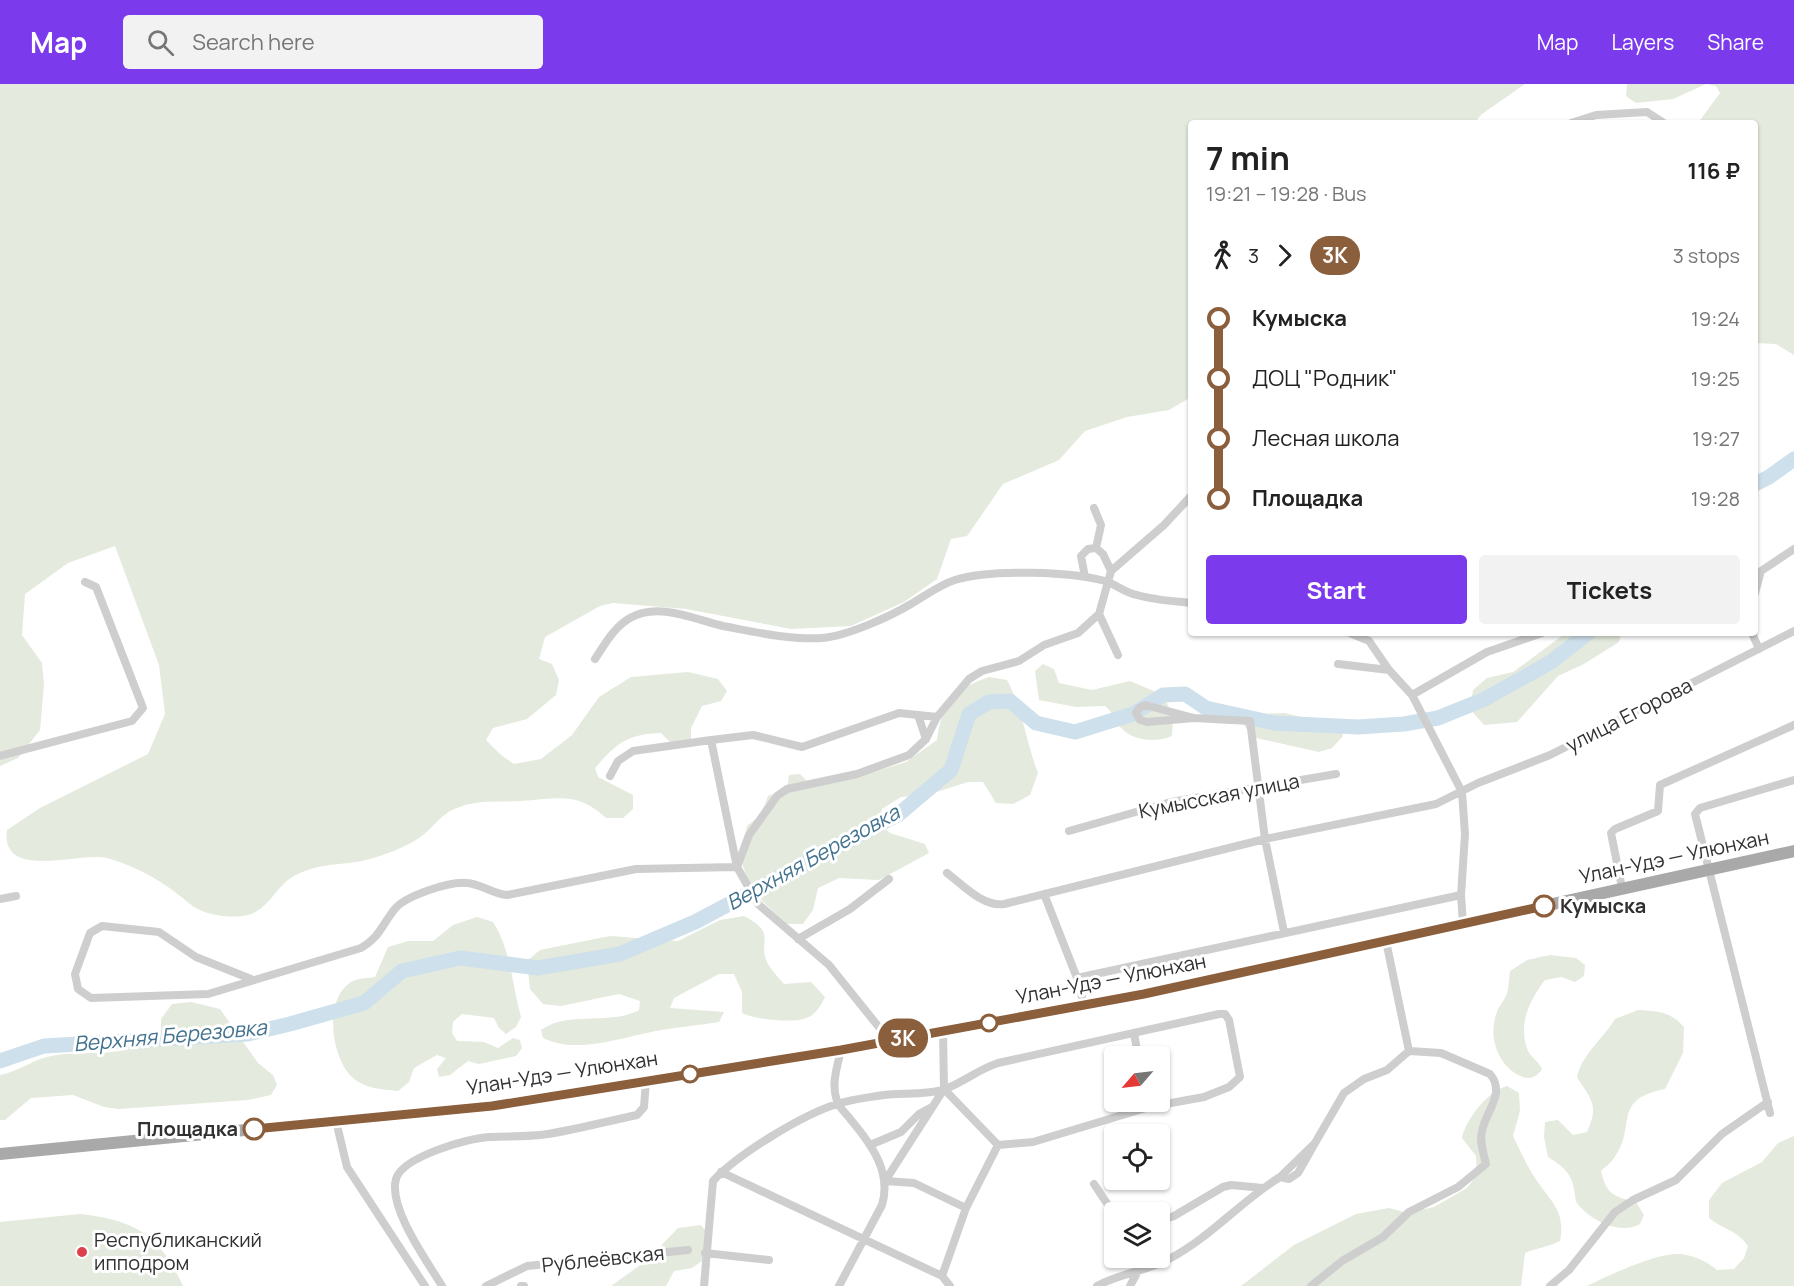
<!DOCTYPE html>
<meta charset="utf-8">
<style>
body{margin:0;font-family:Manrope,sans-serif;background:#f2f2f2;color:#222;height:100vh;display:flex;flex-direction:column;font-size:22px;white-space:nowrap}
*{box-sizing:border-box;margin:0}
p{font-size:20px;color:#767676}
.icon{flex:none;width:33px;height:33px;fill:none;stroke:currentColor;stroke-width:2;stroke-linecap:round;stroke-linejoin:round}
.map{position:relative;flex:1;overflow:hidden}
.sheet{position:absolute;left:1188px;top:36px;width:570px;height:516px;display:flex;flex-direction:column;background:#fff;border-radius:6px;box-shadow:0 2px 4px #0004}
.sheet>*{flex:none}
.badge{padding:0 12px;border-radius:20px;font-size:21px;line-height:39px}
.needle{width:39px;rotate:242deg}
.fabs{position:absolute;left:1104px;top:962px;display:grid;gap:12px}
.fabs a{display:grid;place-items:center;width:66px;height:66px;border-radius:6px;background:#fff;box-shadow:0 2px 4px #0004;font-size:30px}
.map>.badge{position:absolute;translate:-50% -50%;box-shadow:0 0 0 3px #fff}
.legs{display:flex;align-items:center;gap:9px;height:66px;padding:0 18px;font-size:20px}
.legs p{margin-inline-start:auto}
.overview{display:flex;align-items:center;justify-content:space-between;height:102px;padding:0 18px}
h1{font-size:33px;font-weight:700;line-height:45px}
.primary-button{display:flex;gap:12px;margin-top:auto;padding:12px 18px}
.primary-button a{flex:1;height:69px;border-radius:6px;background:#7c3aed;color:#fff;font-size:24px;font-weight:700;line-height:69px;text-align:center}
.primary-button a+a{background:#f2f2f2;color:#222}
ul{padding:0 18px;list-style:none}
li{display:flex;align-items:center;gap:21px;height:60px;font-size:22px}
li i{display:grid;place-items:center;width:9px;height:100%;margin:0 8px;background:currentColor}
li i::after{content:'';width:15px;height:15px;margin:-8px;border:4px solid;border-radius:50%;background:#fff}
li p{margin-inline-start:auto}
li:first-child i{background:linear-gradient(#0000 50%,currentColor 0)}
li:last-child i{background:linear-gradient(currentColor 50%,#0000 0)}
header{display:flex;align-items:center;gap:36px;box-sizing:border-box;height:84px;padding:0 30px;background:#7c3aed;color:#fff}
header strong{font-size:28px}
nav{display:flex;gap:33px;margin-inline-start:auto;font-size:21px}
.search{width:420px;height:54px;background:#f2f2f2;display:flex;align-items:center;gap:15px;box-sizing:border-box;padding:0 21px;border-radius:6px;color:#767676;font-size:22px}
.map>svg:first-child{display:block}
.green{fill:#e4eadd}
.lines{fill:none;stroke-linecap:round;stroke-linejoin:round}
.river{stroke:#cee0eb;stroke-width:15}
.minor{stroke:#cecece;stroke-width:8}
.primary{stroke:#a9a9a9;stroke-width:12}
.line-1-casing{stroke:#fff;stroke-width:14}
.line-1{stroke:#8b5e3c;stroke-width:9}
.stop-1-dot{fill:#fff;stroke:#8b5e3c;stroke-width:3}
.poi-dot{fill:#db404c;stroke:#fff;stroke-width:2}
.labels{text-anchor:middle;stroke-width:6;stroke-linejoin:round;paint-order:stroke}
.street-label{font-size:20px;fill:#313131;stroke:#fff}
.stop-label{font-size:20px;font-weight:bold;fill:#313131;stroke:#fff;text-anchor:start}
.poi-label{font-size:20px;fill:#313131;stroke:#fff;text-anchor:start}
.water-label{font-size:21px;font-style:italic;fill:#43728f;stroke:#fff}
</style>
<header>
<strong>Map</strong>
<div class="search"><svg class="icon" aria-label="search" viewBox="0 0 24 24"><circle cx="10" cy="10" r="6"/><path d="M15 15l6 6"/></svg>Search here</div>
<nav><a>Map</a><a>Layers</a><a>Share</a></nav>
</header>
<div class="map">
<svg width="1794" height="1202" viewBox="0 0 1794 1202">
<rect width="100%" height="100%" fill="#fff"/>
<!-- green -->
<path class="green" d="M0 0H1525L1482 30 1474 39H1191V313L1169 326 1127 333 1085 347 1059 376 1003 400 967 452 951 455 937 495 904 518 851 542 791 545 686 525 613 519 600 522 545 553 539 575 552 580 559 596 556 611 527 635 493 644 486 656 501 671 514 680 541 675 572 651 599 613 631 593 688 588 718 595 727 607 721 617 702 622 691 644V661C677 667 671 659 661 649 627 650 617 659 595 684L598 693 633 711V725L623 734H606C577 707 556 715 521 717 494 719 477 714 450 727 438 734 430 747 419 754 407 762 388 770 373 774 345 783 324 776 294 792 277 801 270 823 251 830 237 835 215 832 202 827 190 822 179 810 168 803 149 790 129 780 107 774 81 767 0 798 7 746L40 724 148 670 165 630 159 581 115 462 68 479 25 510 22 551 42 579 44 601 40 646 18 674 0 682Z
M1627 0H1794V271L1776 260 1755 259V39H1698L1720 9 1716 2 1706 0 1673 15 1636 19 1626 12Z
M1566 549H1621L1619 558 1584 580 1558 592 1517 638 1484 641 1470 625 1473 606 1487 594 1513 588Z
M1043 580 1054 585 1059 599 1092 606 1130 597 1163 611 1173 632 1172 652C1157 659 1134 657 1122 645 1115 638 1114 629 1105 622L1076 623 1039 616 1035 587Z
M989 593 1007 596C1023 626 1026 658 1038 689L1030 711 1013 720 996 719 983 698H968L927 711 901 713 882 725 878 739 890 749 925 760 929 769 879 796 839 794 818 804 813 826 803 840H787L763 818 748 797 740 773 747 742 761 731 768 712 787 705 789 691 800 690 812 702 857 693 906 678 937 656C943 615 951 607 989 593Z
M1284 629 1339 641 1343 652 1332 664 1319 668 1252 653 1244 641 1252 630Z
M744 832C779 850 756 858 768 880 772 887 779 894 784 900L811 898 825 913C821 922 814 933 803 935 790 939 754 935 742 929V908L734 890H719L674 914 670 924 724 928 719 938C697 942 673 943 651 948 617 955 575 970 543 954L541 946C569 926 609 942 639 926L640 917 619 910 561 922 543 920 530 905 527 877 540 866 610 852 678 857 720 836Z
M477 833 493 838C511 866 512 901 521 933L516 943 506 950 499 944 494 934 462 930 453 938 452 949 457 957 484 958 498 964 513 954 520 956 522 964 516 972 479 980 468 977 450 991 439 993 437 985 446 974 437 971 414 984 409 998 398 1007C382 1005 363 1005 351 992 331 972 323 912 353 897 359 894 369 894 375 893L388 863 408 857H433L453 841Z
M1550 871 1576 874 1585 881 1584 892 1575 898 1561 893 1545 896C1530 916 1517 940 1528 967 1531 973 1539 978 1542 985 1537 992 1532 996 1523 993 1499 984 1488 955 1496 931 1498 923 1504 917 1507 910 1509 903 1509 894 1510 887L1527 876Z
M191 918 220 925 258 979 273 991 277 1001 271 1011 248 1016 119 1025 104 1023 73 1011 31 1014 5 1036H0V991C17 988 31 977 47 973 86 963 129 980 161 946V935L172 920Z
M1638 926C1658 927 1671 928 1684 943L1683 969 1665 1005C1610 1016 1638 1042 1614 1074 1611 1079 1605 1083 1601 1087 1606 1110 1614 1113 1636 1118L1644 1131 1640 1140C1621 1151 1590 1137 1577 1119 1575 1116 1575 1109 1574 1105 1571 1088 1562 1082 1548 1073L1544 1053 1545 1038 1558 1036 1573 1051 1587 1048C1599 1021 1592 1017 1577 993 1582 970 1603 955 1615 935Z
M1507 1002 1519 1009 1520 1027 1513 1052C1520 1066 1526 1080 1535 1094 1550 1117 1566 1126 1560 1157 1548 1163 1537 1164 1525 1169L1521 1202H1241L1294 1161 1356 1130 1389 1124 1408 1129 1434 1123 1467 1104 1477 1091 1476 1072 1462 1054C1466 1035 1488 1007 1507 1002Z
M1794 1052V1202H1587C1607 1192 1658 1168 1679 1170 1694 1171 1706 1177 1717 1186L1734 1185 1744 1174 1748 1162C1737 1146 1724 1146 1709 1134V1116L1722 1099 1762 1078 1778 1059Z
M80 1130C135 1136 160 1151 183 1202H0V1138Z
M701 1141 709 1151V1172L692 1184 674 1187 666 1202H611L646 1177 678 1144Z"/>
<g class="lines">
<!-- river -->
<path class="river" d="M1755 400 1769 393 1794 375
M0 977 44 962 248 950 290 940 364 919 402 887 460 874 538 884 620 870 695 838 899 730 951 686 969 630 989 618 1010 617 1036 639 1075 648 1133 630 1163 611 1185 610 1206 624 1274 639 1358 643 1404 640 1438 634 1485 615 1551 578 1588 549"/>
<!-- minor -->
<path class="minor" d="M1571 39 1596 31 1647 28 1664 39
M1094 424 1101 441 1096 464
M1085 493 1081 472 1088 465 1096 464 1103 470 1111 487
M1755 509 1761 487 1794 465
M1350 549 1369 557 1389 586
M1752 549 1759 565
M1118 571 1099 530 1111 487 1164 441 1191 412
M595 575C605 560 614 543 630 534 659 518 693 535 723 542 755 548 789 556 822 554 847 552 889 533 911 520 925 512 939 501 955 496 989 485 1074 487 1108 498 1118 502 1126 509 1137 511 1154 516 1173 517 1191 519
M1338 580 1389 586 1412 611 1462 708 1465 750 1461 811
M1412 611 1487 568 1542 549
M918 631 926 655
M1194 634 1147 638 1140 636 1136 629 1139 624 1145 621 1194 634 1250 637 1265 755 1284 848
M0 672 132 637 143 624 96 503 85 498
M610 692 618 677 633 667 711 656
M1069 747 1171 718 1336 690
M737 783 749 751 777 712 787 705 857 690 909 671 926 655 937 633 969 595 982 587 1019 577 1044 561 1078 549 1099 530
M737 783 711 656 753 651 802 663 899 629 937 633
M947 789C963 801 983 823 1004 820L1265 755 1436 720 1478 699 1550 671 1794 547
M1622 804 1611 749 1615 745 1658 727 1660 701 1794 641
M1044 810 1077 894 1084 921
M0 815 16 812
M798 855 850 825 889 795
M1077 894 1461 811 1463 840
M251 895 196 873 159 848 102 842 90 849 75 890 78 905 91 914 208 910 361 864C379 854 382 841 394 826 404 812 450 797 467 799 481 800 493 810 507 811L636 785 737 783 758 820 829 881 890 957
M1134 949 1138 972
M1770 1029 1695 730 1700 724 1794 696
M336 1037 347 1083 425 1202
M1315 1059 1298 1089 1289 1095 1280 1093 1315 1059 1344 1009 1364 995 1387 986 1409 967 1386 857
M870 1061 901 1048 919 1030 932 1023
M721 1088 942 1192 950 1202
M885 1097 944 1005 943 947
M885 1097 914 1099 966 1124
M1094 1100 1114 1130
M1160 1137 1174 1132 1223 1103 1231 1101 1263 1104
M705 1169 769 1176
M942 1192 966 1124 998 1061 944 1005
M442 1202C427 1177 388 1124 396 1095 402 1073 468 1054 489 1053 509 1052 528 1053 548 1050 578 1045 608 1037 637 1031L644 1023 646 997
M486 1202 527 1182 688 1166
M521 1202H524
M704 1202 713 1097C738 1070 802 1031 837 1020 849 1016 864 1014 877 1012 898 1008 925 1012 945 1005 964 998 979 985 998 979L1219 930H1225L1229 936 1240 993 1229 1003 1204 1013 1149 1023 1033 1058 998 1061
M839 1202 882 1121C892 1088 871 1060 851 1036 847 1030 839 1024 837 1017 831 1001 837 983 841 966
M1097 1202C1120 1189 1145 1188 1169 1175 1211 1153 1241 1117 1280 1093
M1130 1202 1137 1189
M1311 1202 1342 1177 1383 1153 1409 1128 1458 1103 1486 1080C1484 1070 1479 1058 1482 1047 1486 1027 1506 1009 1490 990L1441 969 1409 967
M1550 1202 1569 1186 1615 1128 1633 1116 1676 1096 1722 1050 1768 1018"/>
<!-- primary -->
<path class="primary" d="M0 1070 492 1022 841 966 1144 910 1794 767"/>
</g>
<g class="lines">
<defs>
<path id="line-1" d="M254 1045 492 1022 841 966 1144 910 1544 822"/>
</defs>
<!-- line-1 casing -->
<use href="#line-1" class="line-1-casing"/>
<!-- line-1 -->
<use href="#line-1" class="line-1"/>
</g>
<!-- markers -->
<g class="stop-1-dot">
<circle cx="1544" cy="822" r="10"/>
<circle cx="989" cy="939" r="8"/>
<circle cx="690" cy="990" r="8"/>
<circle cx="254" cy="1045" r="10"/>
</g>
<circle class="poi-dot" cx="82" cy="1168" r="6"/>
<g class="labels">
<!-- street labels -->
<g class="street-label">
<text transform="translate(1629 631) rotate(-27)" y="7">улица Егорова</text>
<text transform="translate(1219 712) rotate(-11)" y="7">Кумысская улица</text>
<text transform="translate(1674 773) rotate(-12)" y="7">Улан-Удэ — Улюнхан</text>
<text transform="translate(1111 895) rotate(-11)" y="7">Улан-Удэ — Улюнхан</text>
<text transform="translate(562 989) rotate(-9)" y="7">Улан-Удэ — Улюнхан</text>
<text transform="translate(603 1175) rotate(-6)" y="7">Рублеёвская</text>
</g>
<!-- stop labels -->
<g class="stop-label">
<text x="1560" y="829">Кумыска</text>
<text x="238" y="1052" text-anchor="end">Площадка</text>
</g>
<!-- poi labels -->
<g class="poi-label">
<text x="94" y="1163">Республиканский<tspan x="94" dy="23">ипподром</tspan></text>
</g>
<!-- water labels -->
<g class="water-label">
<text transform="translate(813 774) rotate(-29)" y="7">Верхняя Березовка</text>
<text transform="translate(170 952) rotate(-5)" y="7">Верхняя Березовка</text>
</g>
</g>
</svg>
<div class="fabs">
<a><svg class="needle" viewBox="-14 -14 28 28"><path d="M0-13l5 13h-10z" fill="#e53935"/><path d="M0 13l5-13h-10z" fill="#767676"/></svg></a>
<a><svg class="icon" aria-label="locate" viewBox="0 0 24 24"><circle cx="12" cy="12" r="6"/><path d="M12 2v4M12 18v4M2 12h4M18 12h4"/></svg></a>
<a><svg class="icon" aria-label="layers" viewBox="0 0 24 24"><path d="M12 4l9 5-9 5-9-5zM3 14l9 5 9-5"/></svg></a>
</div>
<b class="badge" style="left:903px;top:954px;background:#8b5e3c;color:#fff">3К</b>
<section class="sheet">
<div class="overview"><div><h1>7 min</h1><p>19:21 – 19:28 · Bus</p></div><b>116 ₽</b></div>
<div class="legs"><svg class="icon" aria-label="walk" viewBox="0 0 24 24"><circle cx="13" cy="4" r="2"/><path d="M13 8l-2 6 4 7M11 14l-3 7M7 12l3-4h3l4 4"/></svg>3<svg class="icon" aria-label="forward" viewBox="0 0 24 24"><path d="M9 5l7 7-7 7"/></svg><b class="badge" style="background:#8b5e3c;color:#fff">3К</b><p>3 stops</p></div>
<ul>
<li><i style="color:#8b5e3c"></i><b>Кумыска</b><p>19:24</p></li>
<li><i style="color:#8b5e3c"></i><span>ДОЦ &quot;Родник&quot;</span><p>19:25</p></li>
<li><i style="color:#8b5e3c"></i><span>Лесная школа</span><p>19:27</p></li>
<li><i style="color:#8b5e3c"></i><b>Площадка</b><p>19:28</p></li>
</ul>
<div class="primary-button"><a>Start</a><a>Tickets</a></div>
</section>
</div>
